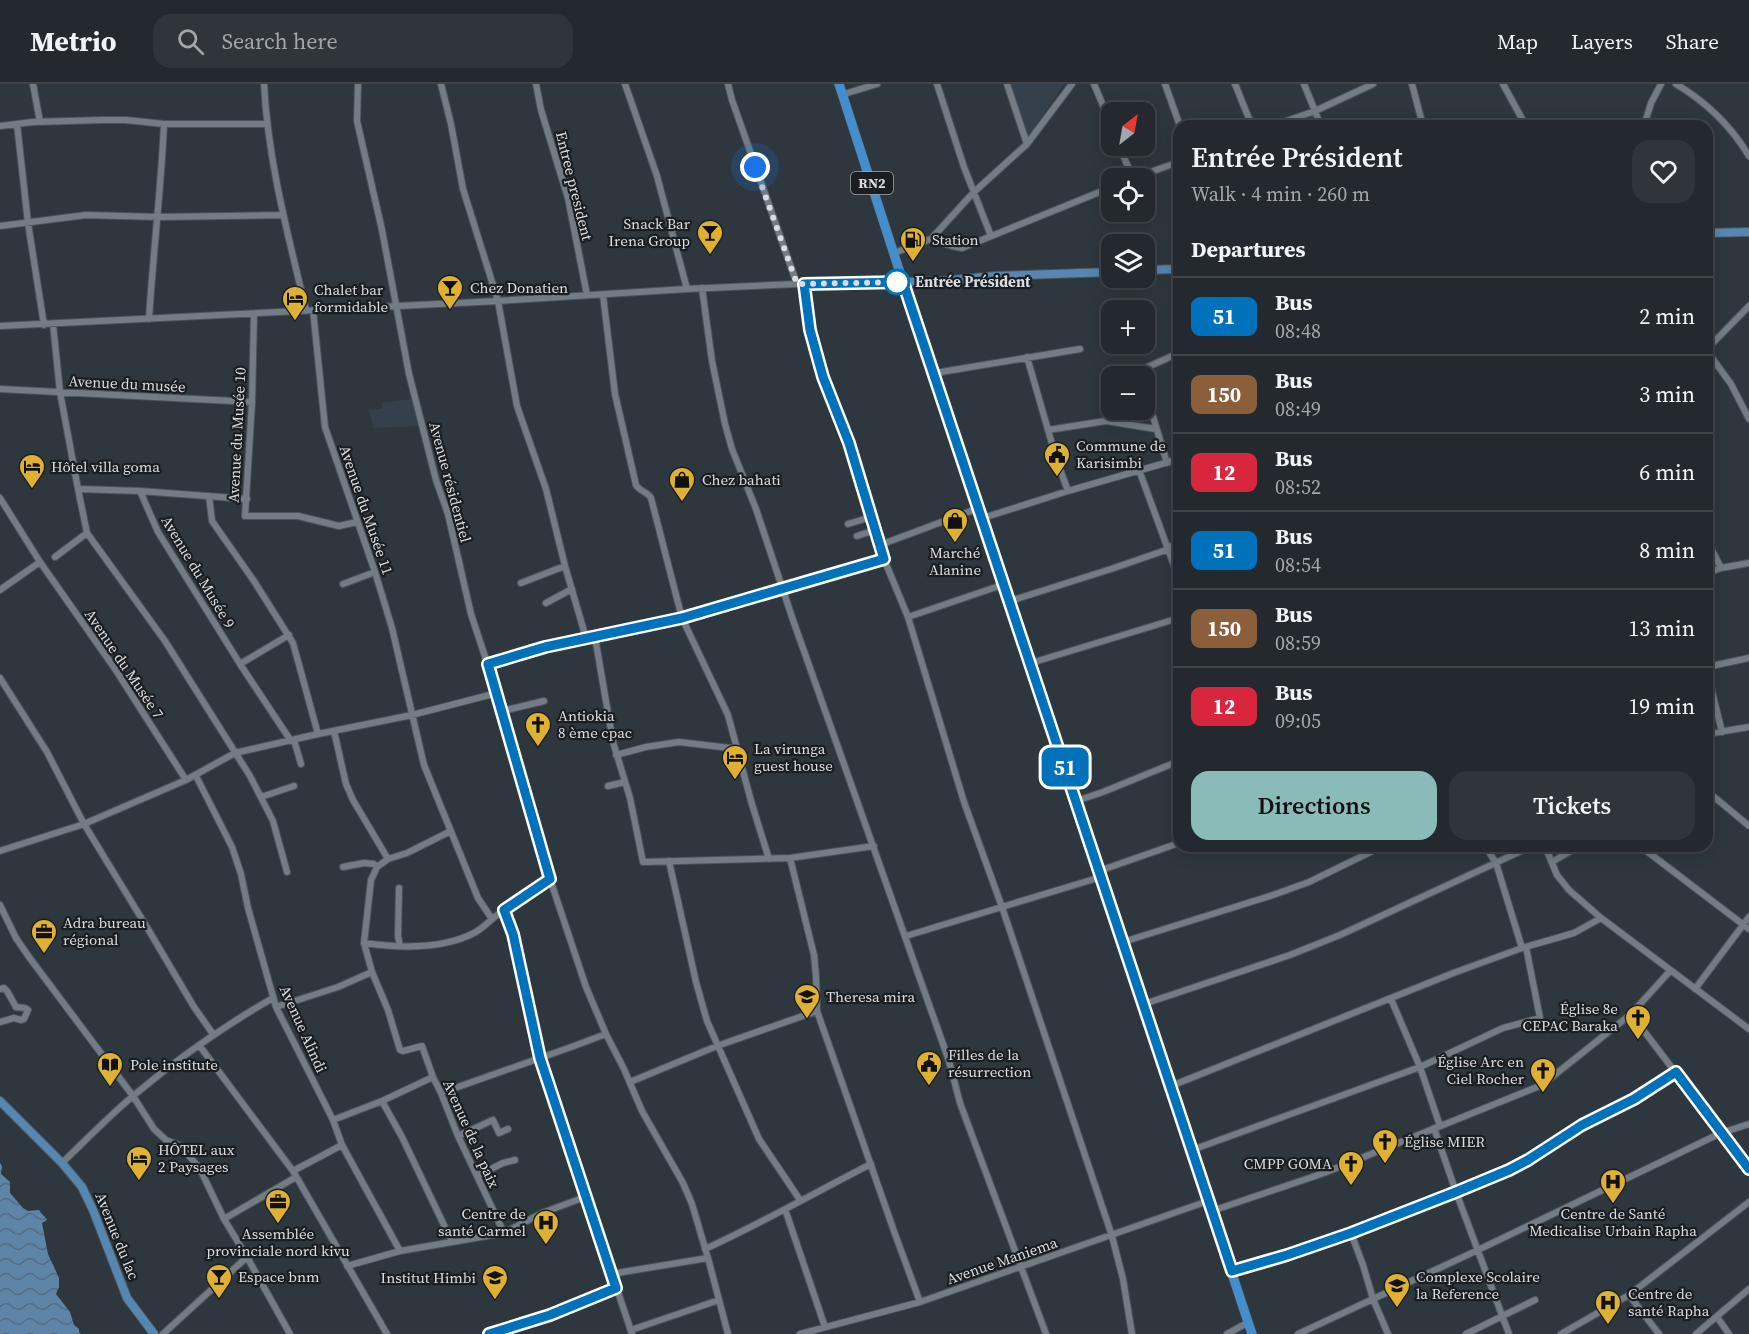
<!DOCTYPE html>
<meta charset="utf-8">
<style>
body{margin:0;font-family:"Source Serif 4",serif;background:#2f353a;color:#f1f3f6;height:100vh;display:flex;flex-direction:column;font-size:22px;white-space:nowrap}
*{box-sizing:border-box;margin:0}
p{font-size:20px;color:#a3a6aa}
.icon{flex:none;width:33px;height:33px;fill:none;stroke:currentColor;stroke-width:2;stroke-linecap:round;stroke-linejoin:round}
.map{position:relative;flex:1;overflow:hidden}
.sheet{position:absolute;left:1173px;top:36px;width:540px;height:732px;display:flex;flex-direction:column;background:#23292e;border-radius:18px;box-shadow:0 3px 15px #0003,0 0 0 2px #40454a}
.sheet>*{flex:none}
.badge{padding:0 12px;border-radius:9px;font-size:21px;line-height:39px}
.needle{width:39px;rotate:31deg}
.buttons{position:absolute;left:1101px;top:18px;display:grid;gap:12px}
.buttons a{display:grid;place-items:center;width:54px;height:54px;border-radius:12px;background:#23292e;box-shadow:0 3px 15px #0003,0 0 0 2px #40454a;font-size:30px}
.you{position:absolute;width:30px;height:30px;margin:-15px;border:4px solid #fff;border-radius:50%;background:#1a73e8;box-shadow:0 0 0 9px #1a73e833}
.map>.badge{position:absolute;translate:-50% -50%;box-shadow:0 0 0 3px #fff}
h2{padding:0 18px;font-size:22px;line-height:54px}
.round{display:grid;place-items:center;flex:none;width:63px;height:63px;border-radius:18px;background:#2f353a}
.headline{display:flex;align-items:center;justify-content:space-between;height:102px;padding:0 18px}
h1{font-size:28px;font-weight:600;line-height:45px}
.primary-button{display:flex;gap:12px;margin-top:auto;padding:12px 18px}
.primary-button a{flex:1;height:69px;border-radius:18px;background:#8bbbb9;color:#111;font-size:24px;font-weight:600;line-height:69px;text-align:center}
.primary-button a+a{background:#2f353a;color:#f1f3f6}
ul{padding:0;list-style:none}
li{display:flex;align-items:center;gap:18px;height:78px;padding:0 18px;border-top:2px solid #40454a}
li div{flex:1}
li b{display:block;font-size:22px}
li em{font-style:normal}
li .badge{min-width:66px;font-weight:700;text-align:center}
header{display:flex;align-items:center;gap:36px;box-sizing:border-box;height:84px;padding:0 30px;background:#23292e;border-bottom:2px solid #40454a}
header strong{font-size:28px}
nav{display:flex;gap:33px;margin-inline-start:auto;font-size:21px}
.search{width:420px;height:54px;background:#2f353a;display:flex;align-items:center;gap:15px;box-sizing:border-box;padding:0 21px;border-radius:18px;color:#a3a6aa;font-size:22px}
.map>svg:first-child{display:block}
.built{fill:#34414d}
.water{fill:url(#water-waves)}
.lines{fill:none;stroke-linecap:round;stroke-linejoin:round}
.minor-casing{stroke:#4d535a;stroke-width:8}
.major-casing{stroke:#4d535a;stroke-width:10}
.highway-casing{stroke:#4d535a;stroke-width:10}
.minor{stroke:#737c84;stroke-width:6}
.major{stroke:#5787b0;stroke-width:8}
.highway{stroke:#458ecd;stroke-width:9}
.line-casing{stroke:#fff;stroke-width:14}
.line{stroke:#0072bc;stroke-width:9}
.walk{stroke:#d9dde2;stroke-width:6;stroke-dasharray:0 10.8}
.stop-dot{fill:#fff;stroke:#0072bc;stroke-width:3}
.labels{text-anchor:middle;stroke-width:4.5;stroke-linejoin:round;paint-order:stroke}
.shield{fill:#1a1e21;stroke:#a0a4a8;stroke-width:1.5}
.shield-label{font-size:14px;font-weight:bold;fill:#d9dde2}
.street-label{font-size:15px;fill:#d9dde2;stroke:#1a1e21}
.poi-label{font-size:15px;fill:#d9dde2;stroke:#1a1e21;text-anchor:start}
.stop-label{font-size:15px;font-weight:bold;fill:#d9dde2;stroke:#1a1e21;text-anchor:start}
</style>
<header>
<strong>Metrio</strong>
<div class="search"><svg class="icon" aria-label="search" viewBox="0 0 24 24"><circle cx="10" cy="10" r="6"/><path d="M15 15l6 6"/></svg>Search here</div>
<nav><a>Map</a><a>Layers</a><a>Share</a></nav>
</header>
<div class="map">
<svg width="1749" height="1250" viewBox="0 0 1749 1250">
<defs>
<pattern id="water-waves" width="16" height="10" patternUnits="userSpaceOnUse" patternTransform="scale(1.5)"><rect width="16" height="10" fill="#5e84a7"/><path d="M0 5q4-4 8 0t8 0" fill="none" stroke="#546d84"/></pattern>
</defs>
<rect width="100%" height="100%" fill="#2f373e"/>
<!-- built -->
<path class="built" d="M1009 0H1064L1027 54Z
M412 315 418 342 373 344 369 326 382 325V319Z"/>
<!-- water -->
<path class="water" d="M0 1079 2 1082 1 1090 10 1098V1109L23 1124 28 1127 39 1126C41 1130 45 1132 47 1136L42 1139 48 1170 59 1194V1203L56 1210 70 1228 74 1241 79 1245V1248L81 1250H0Z"/>
<g class="lines">
<defs>
<path id="minor" d="M33 0 40 38
M264 0C268 77 288 151 306 226
M358 0 357 37 382 146 409 290 436 396 448 430 471 530 497 609 550 795 586 903 606 950 624 985 642 1027 683 1099 692 1120 708 1174 728 1250
M441 0 451 40 463 105 498 217 517 322 546 405 565 482 586 554
M536 0 541 26 568 114 587 211
M625 0 657 92 687 205
M728 0 732 16 797 200
M937 0 964 83 991 152
M1007 0 1027 60
M1094 0 1112 43
M1165 0 1180 42
M1235 0 1252 42
M1304 0 1321 42
M1412 0 1423 42
M1503 0 1526 42
M1676 0C1706 18 1731 42 1749 72
M844 10 877 0
M17 40 28 139 44 241
M0 42 33 38 103 36H126L164 40H266
M1272 42 1315 27 1373 0
M1644 42 1651 19 1661 0
M1119 62 1133 94
M1133 94 1179 78
M0 142 86 131 159 133 283 131
M931 155C941 158 951 163 962 164L1112 103
M894 169 931 155 973 109 1027 60 1072 0
M804 200 810 246 823 293 848 359 884 475 908 533 964 718 1002 823 1112 1152 1123 1195 1132 1250
M702 204 712 277 725 340 732 365 756 425 793 536 949 977 960 1019 1046 1250
M603 211 615 310 636 401C639 407 648 408 651 414L682 534 728 631 751 717 769 775
M313 226 325 343 375 488 392 544 424 681 478 814 492 835
M254 230 252 318 245 432H298L339 442 357 438
M149 235C153 170 161 106 164 40
M53 240 60 308 78 405 87 449 165 557 250 692 273 737 287 788
M0 242 498 217 687 205 797 200 903 198
M1707 265 1749 222
M1707 267 1731 300 1749 335
M1027 273 1057 377 1068 407
M935 289 1080 265
M1141 292V286L1179 269
M1144 303 1167 379
M0 305 252 318
M1048 346 1106 337 1156 345
M1139 386 1179 495
M78 405 140 407 247 415
M140 407 158 448 240 580 291 657
M209 412 212 437 254 497 293 559 318 650
M0 414 40 478 115 585 186 696
M983 434 1068 407 1179 375
M848 440 871 433
M857 452 875 446
M1707 456 1721 484
M880 461 979 424
M1168 463 1179 460
M55 473 87 449
M1707 489 1721 484 1749 479
M521 499 565 482
M343 500 375 488
M0 506 40 478
M1010 517 1111 485 1169 465
M546 519 572 505
M908 533 1005 500
M595 553 613 658 630 714 643 778 790 774 874 762
M1031 579 1179 534
M240 580 289 551
M488 580 545 563 682 534 884 475
M1707 583 1749 574
M1707 587 1722 648
M0 594 47 668 84 740 148 845 194 923 213 950
M502 627 544 617
M334 647 346 700 353 716 388 775 377 783 371 796 364 859 372 888 388 926 400 966 403 967 422 962 433 993
M1707 650 1749 643
M294 656 301 680
M616 671 646 663 679 658 738 665
M196 692 232 763 241 790 248 824 276 923 333 1036 342 1061 400 1167
M608 702 625 698
M1707 707 1749 742
M261 713 294 702
M1076 717 1103 708 1179 677
M1485 762 1496 779 1522 864
M1543 762 1547 767 1557 791 1569 806 1601 834 1749 945
M1640 762 1749 845
M0 767 84 740 186 696 235 669 318 650 412 631 497 609
M790 774 814 871 816 892 817 927 895 1150 920 1218
M388 775 407 769 451 747
M669 777 696 898 707 937 759 1055 800 1116
M1552 778 1579 762
M343 783 364 779 374 780 377 783
M1099 787 1179 759
M399 804 398 852 400 862
M0 821 16 854 29 873 133 1012 154 1045 166 1056 181 1062 200 1085 224 1135 247 1173 290 1250
M504 826 513 850 540 974 632 1250
M906 852 1101 793
M1123 858 1273 811 1309 798 1383 762
M364 859C399 864 441 866 474 849 484 844 491 835 500 829 516 817 534 806 550 795
M0 905 4 904 7 907 16 923
M1695 905 1749 833
M1391 915 1420 983 1440 1042
M1144 920 1290 871 1340 851 1532 762
M276 923 338 903 372 888
M1631 930 1749 1085
M14 934 21 936 24 935 28 926 25 924 16 923
M0 938 14 934
M199 961 293 1087 387 1250
M630 998 717 962 817 927
M1171 1002 1456 888 1522 864 1574 849 1601 834
M441 1009 574 962 606 950
M382 1017 402 1053 452 1158
M333 1036 382 1017 433 993 441 1009 458 1052 504 1149
M1434 1044 1456 1108 1509 1250
M458 1052 493 1036 499 1049 508 1045
M1192 1066 1420 983 1503 944 1540 934 1526 863
M62 1079C85 1057 108 1033 133 1012 177 975 224 942 273 914
M293 1087 342 1061
M477 1092 503 1079 515 1076
M785 1125 825 1243
M1212 1127 1324 1089 1542 1001 1631 930 1670 887
M224 1135 296 1093
M1351 1149 1363 1181 1373 1215 1388 1250
M705 1165C762 1139 816 1108 871 1080
M347 1182 400 1167 504 1149 542 1129 585 1113
M1232 1187 1287 1171 1351 1149 1456 1108 1509 1086 1528 1076 1570 1048 1634 1015 1676 988
M611 1190 708 1174
M1629 1211 1659 1250
M1717 1233 1729 1250
M631 1246 719 1216
M163 1250 247 1173
M489 1250 550 1231 616 1204
M800 1250 920 1218 1208 1117
M1227 1250 1249 1238
M1298 1250 1478 1166 1721 1049 1749 1040
M1466 1250 1535 1216
M1561 1250 1629 1211 1749 1118
M1696 1250 1749 1205"/>
<path id="major" d="M1707 149 1749 148
M1144 186 1179 185
M903 198 942 197 995 192 1112 188
M0 1017 62 1079 82 1103 93 1126 127 1214 154 1250"/>
<path id="highway" d="M839 0 903 198 1252 1250"/>
</defs>
<!-- minor casing -->
<use href="#minor" class="minor-casing"/>
<!-- major casing -->
<use href="#major" class="major-casing"/>
<!-- highway casing -->
<use href="#highway" class="highway-casing"/>
<!-- minor -->
<use href="#minor" class="minor"/>
<!-- major -->
<use href="#major" class="major"/>
<!-- highway -->
<use href="#highway" class="highway"/>
</g>
<g class="lines">
<defs>
<path id="line" d="M489 1250 550 1231 616 1204 540 974 513 850 504 826 550 795 488 580 545 563 682 534 884 475 849 359 823 293 810 246 804 200 903 198 1232 1187 1287 1171 1351 1149 1456 1108 1509 1086 1528 1076 1582 1041 1634 1015 1676 988 1749 1085"/>
</defs>
<!-- line casing -->
<use href="#line" class="line-casing"/>
<!-- line -->
<use href="#line" class="line"/>
<!-- walk -->
<path class="walk" d="M755 83 797 200 903 198H897"/>
</g>
<!-- icons -->
<defs>
<symbol id="bar-pin" viewBox="-11 -11 22 30"><path d="M0 17L-7.5 6A9.5 9.5 0 1 1 7.5 6Z" fill="#deb133" stroke="#1a1e21"/><path d="M-6-5H6L.8 .8V4.5H3.5V6h-7V4.5H-.8V.8Z" fill="#111"/></symbol>
<symbol id="fuel-pin" viewBox="-11 -11 22 30"><path d="M0 17L-7.5 6A9.5 9.5 0 1 1 7.5 6Z" fill="#deb133" stroke="#1a1e21"/><path d="M-5.5-6h7V0h2V4h1.3V-2.5L3-4.5l.8-.8L6-3V5H2.5V1h-1V6h-7ZM-4.2-4.7v3.2H.2V-4.7Z" fill="#111"/></symbol>
<symbol id="hotel-pin" viewBox="-11 -11 22 30"><path d="M0 17L-7.5 6A9.5 9.5 0 1 1 7.5 6Z" fill="#deb133" stroke="#1a1e21"/><path d="M-6-4.5h1.5V1H6V5H4.5V3h-9V5H-6ZM-4 0a1.8 1.8 0 1 1 3.6 0ZM.5 0V-2.5h3Q6-2.5 6 0Z" fill="#111"/></symbol>
<symbol id="civic-pin" viewBox="-11 -11 22 30"><path d="M0 17L-7.5 6A9.5 9.5 0 1 1 7.5 6Z" fill="#deb133" stroke="#1a1e21"/><path d="M-.6-6.5H3V-4.5H.6V-3L4-1V1h2V6H-6V1h2V-1L-.6-3ZM-1.2 2.5V6h2.4V2.5Z" fill="#111"/></symbol>
<symbol id="shop-pin" viewBox="-11 -11 22 30"><path d="M0 17L-7.5 6A9.5 9.5 0 1 1 7.5 6Z" fill="#deb133" stroke="#1a1e21"/><path d="M-5-2.5h2.3a2.7 3.5 0 0 1 5.4 0H5L5.5 6h-11ZM-1.5-2.5h3a1.5 2.3 0 0 0-3 0Z" fill="#111"/></symbol>
<symbol id="church-pin" viewBox="-11 -11 22 30"><path d="M0 17L-7.5 6A9.5 9.5 0 1 1 7.5 6Z" fill="#deb133" stroke="#1a1e21"/><path d="M-1.2-6h2.4v3.5h3.3v2.4h-3.3V6h-2.4V-.1h-3.3v-2.4h3.3Z" fill="#111"/></symbol>
<symbol id="office-pin" viewBox="-11 -11 22 30"><path d="M0 17L-7.5 6A9.5 9.5 0 1 1 7.5 6Z" fill="#deb133" stroke="#1a1e21"/><path d="M-6-3h4V-5.5h4V-3h4V5H-6ZM-1-4.5V-3h2v-1.5ZM-6 0V1H6V0Z" fill="#111"/></symbol>
<symbol id="school-pin" viewBox="-11 -11 22 30"><path d="M0 17L-7.5 6A9.5 9.5 0 1 1 7.5 6Z" fill="#deb133" stroke="#1a1e21"/><path d="M0-5L7-2L0 1L-7-2ZM-4 1L0 2.5L4 1V4Q0 6-4 4Z" fill="#111"/></symbol>
<symbol id="library-pin" viewBox="-11 -11 22 30"><path d="M0 17L-7.5 6A9.5 9.5 0 1 1 7.5 6Z" fill="#deb133" stroke="#1a1e21"/><path d="M-6-4Q-3-5.5-.7-3.5V5Q-3 3-6 4ZM6-4Q3-5.5 .7-3.5V5Q3 3 6 4Z" fill="#111"/></symbol>
<symbol id="hospital-pin" viewBox="-11 -11 22 30"><path d="M0 17L-7.5 6A9.5 9.5 0 1 1 7.5 6Z" fill="#deb133" stroke="#1a1e21"/><path d="M-5-5h3v3.5h4V-5h3V5h-3V1.5h-4V5h-3Z" fill="#111"/></symbol>
</defs>
<g fill-rule="evenodd">
<use href="#bar-pin" x="695" y="134" width="30" height="40"/>
<use href="#fuel-pin" x="898" y="141" width="30" height="40"/>
<use href="#bar-pin" x="435" y="189" width="30" height="40"/>
<use href="#hotel-pin" x="280" y="200" width="30" height="40"/>
<use href="#civic-pin" x="1042" y="356" width="30" height="40"/>
<use href="#hotel-pin" x="17" y="368" width="30" height="40"/>
<use href="#shop-pin" x="667" y="381" width="30" height="40"/>
<use href="#shop-pin" x="940" y="422" width="30" height="40"/>
<use href="#church-pin" x="523" y="626" width="30" height="40"/>
<use href="#hotel-pin" x="720" y="659" width="30" height="40"/>
<use href="#office-pin" x="29" y="833" width="30" height="40"/>
<use href="#school-pin" x="792" y="898" width="30" height="40"/>
<use href="#church-pin" x="1623" y="919" width="30" height="40"/>
<use href="#civic-pin" x="914" y="965" width="30" height="40"/>
<use href="#library-pin" x="95" y="966" width="30" height="40"/>
<use href="#church-pin" x="1528" y="972" width="30" height="40"/>
<use href="#church-pin" x="1370" y="1043" width="30" height="40"/>
<use href="#hotel-pin" x="124" y="1060" width="30" height="40"/>
<use href="#church-pin" x="1336" y="1065" width="30" height="40"/>
<use href="#hospital-pin" x="1598" y="1083" width="30" height="40"/>
<use href="#office-pin" x="263" y="1103" width="30" height="40"/>
<use href="#hospital-pin" x="531" y="1124" width="30" height="40"/>
<use href="#bar-pin" x="204" y="1178" width="30" height="40"/>
<use href="#school-pin" x="480" y="1179" width="30" height="40"/>
<use href="#school-pin" x="1382" y="1187" width="30" height="40"/>
<use href="#hospital-pin" x="1593" y="1204" width="30" height="40"/>
</g>
<!-- markers -->
<circle class="stop-dot" cx="897" cy="198" r="12"/>
<g class="labels">
<!-- shield labels -->
<rect class="shield" x="851" y="88" width="42" height="22" rx="4.5"/>
<g class="shield-label">
<text x="872" y="104">RN2</text>
</g>
<!-- street labels -->
<g class="street-label">
<text transform="translate(574 102) rotate(76)" y="5">Entree president</text>
<text transform="translate(127 300) rotate(3)" y="5">Avenue du musée</text>
<text transform="translate(237 351) rotate(-87)" y="5">Avenue du Musée 10</text>
<text transform="translate(450 398) rotate(75)" y="5">Avenue résidentiel</text>
<text transform="translate(366 426) rotate(71)" y="5">Avenue du Musée 11</text>
<text transform="translate(198 488) rotate(59)" y="5">Avenue du Musée 9</text>
<text transform="translate(124 580) rotate(56)" y="5">Avenue du Musée 7</text>
<text transform="translate(303 945) rotate(66)" y="5">Avenue Alindi</text>
<text transform="translate(471 1050) rotate(66)" y="5">Avenue de la paix</text>
<text transform="translate(117 1152) rotate(68)" y="5">Avenue du lac</text>
<text transform="translate(1002 1177) rotate(-19)" y="5">Avenue Maniema</text>
</g>
<!-- poi labels -->
<g class="poi-label">
<text x="690" y="145" text-anchor="end">Snack Bar<tspan x="690" dy="17">Irena Group</tspan></text>
<text x="932" y="161">Station</text>
<text x="470" y="209">Chez Donatien</text>
<text x="314" y="211">Chalet bar<tspan x="314" dy="17">formidable</tspan></text>
<text x="1076" y="367">Commune de<tspan x="1076" dy="17">Karisimbi</tspan></text>
<text x="51" y="388">Hôtel villa goma</text>
<text x="702" y="401">Chez bahati</text>
<text x="955" y="474" text-anchor="middle">Marché<tspan x="955" dy="17">Alanine</tspan></text>
<text x="558" y="637">Antiokia<tspan x="558" dy="17">8 ème cpac</tspan></text>
<text x="754" y="670">La virunga<tspan x="754" dy="17">guest house</tspan></text>
<text x="63" y="844">Adra bureau<tspan x="63" dy="17">régional</tspan></text>
<text x="826" y="918">Theresa mira</text>
<text x="1618" y="930" text-anchor="end">Église 8e<tspan x="1618" dy="17">CEPAC Baraka</tspan></text>
<text x="948" y="976">Filles de la<tspan x="948" dy="17">résurrection</tspan></text>
<text x="1524" y="983" text-anchor="end">Église Arc en<tspan x="1524" dy="17">Ciel Rocher</tspan></text>
<text x="130" y="986">Pole institute</text>
<text x="1404" y="1063">Église MIER</text>
<text x="158" y="1071">HÔTEL aux<tspan x="158" dy="17">2 Paysages</tspan></text>
<text x="1332" y="1085" text-anchor="end">CMPP GOMA</text>
<text x="526" y="1135" text-anchor="end">Centre de<tspan x="526" dy="17">santé Carmel</tspan></text>
<text x="1613" y="1135" text-anchor="middle">Centre de Santé<tspan x="1613" dy="17">Medicalise Urbain Rapha</tspan></text>
<text x="278" y="1155" text-anchor="middle">Assemblée<tspan x="278" dy="17">provinciale nord kivu</tspan></text>
<text x="238" y="1198">Espace bnm</text>
<text x="1416" y="1198">Complexe Scolaire<tspan x="1416" dy="17">la Reference</tspan></text>
<text x="476" y="1199" text-anchor="end">Institut Himbi</text>
<text x="1628" y="1215">Centre de<tspan x="1628" dy="17">santé Rapha</tspan></text>
</g>
<!-- stop labels -->
<g class="stop-label">
<text x="915" y="203">Entrée Président</text>
</g>
</g>
</svg>
<div class="buttons">
<a><svg class="needle" viewBox="-14 -14 28 28"><path d="M0-13l5 13h-10z" fill="#e53935"/><path d="M0 13l5-13h-10z" fill="#a3a6aa"/></svg></a>
<a><svg class="icon" aria-label="locate" viewBox="0 0 24 24"><circle cx="12" cy="12" r="6"/><path d="M12 2v4M12 18v4M2 12h4M18 12h4"/></svg></a>
<a><svg class="icon" aria-label="layers" viewBox="0 0 24 24"><path d="M12 4l9 5-9 5-9-5zM3 14l9 5 9-5"/></svg></a>
<a>+</a>
<a>−</a>
</div>
<div class="you" style="left:755px;top:83px"></div>
<b class="badge" style="left:1065px;top:683px;background:#0072bc;color:#fff">51</b>
<section class="sheet">
<div class="headline"><div><h1>Entrée Président</h1><p>Walk · 4 min · 260 m</p></div><a class="round"><svg class="icon" aria-label="heart" viewBox="0 0 24 24"><path d="M12 20l-8-8c-3-5 5-10 8-4 3-6 11-1 8 4z"/></svg></a></div>
<h2>Departures</h2>
<ul>
<li><span class="badge" style="background:#0072bc;color:#fff">51</span><div><b>Bus</b><p>08:48</p></div><em>2 min</em></li>
<li><span class="badge" style="background:#8b5e3c;color:#fff">150</span><div><b>Bus</b><p>08:49</p></div><em>3 min</em></li>
<li><span class="badge" style="background:#d7263d;color:#fff">12</span><div><b>Bus</b><p>08:52</p></div><em>6 min</em></li>
<li><span class="badge" style="background:#0072bc;color:#fff">51</span><div><b>Bus</b><p>08:54</p></div><em>8 min</em></li>
<li><span class="badge" style="background:#8b5e3c;color:#fff">150</span><div><b>Bus</b><p>08:59</p></div><em>13 min</em></li>
<li><span class="badge" style="background:#d7263d;color:#fff">12</span><div><b>Bus</b><p>09:05</p></div><em>19 min</em></li>
</ul>
<div class="primary-button"><a>Directions</a><a>Tickets</a></div>
</section>
</div>
